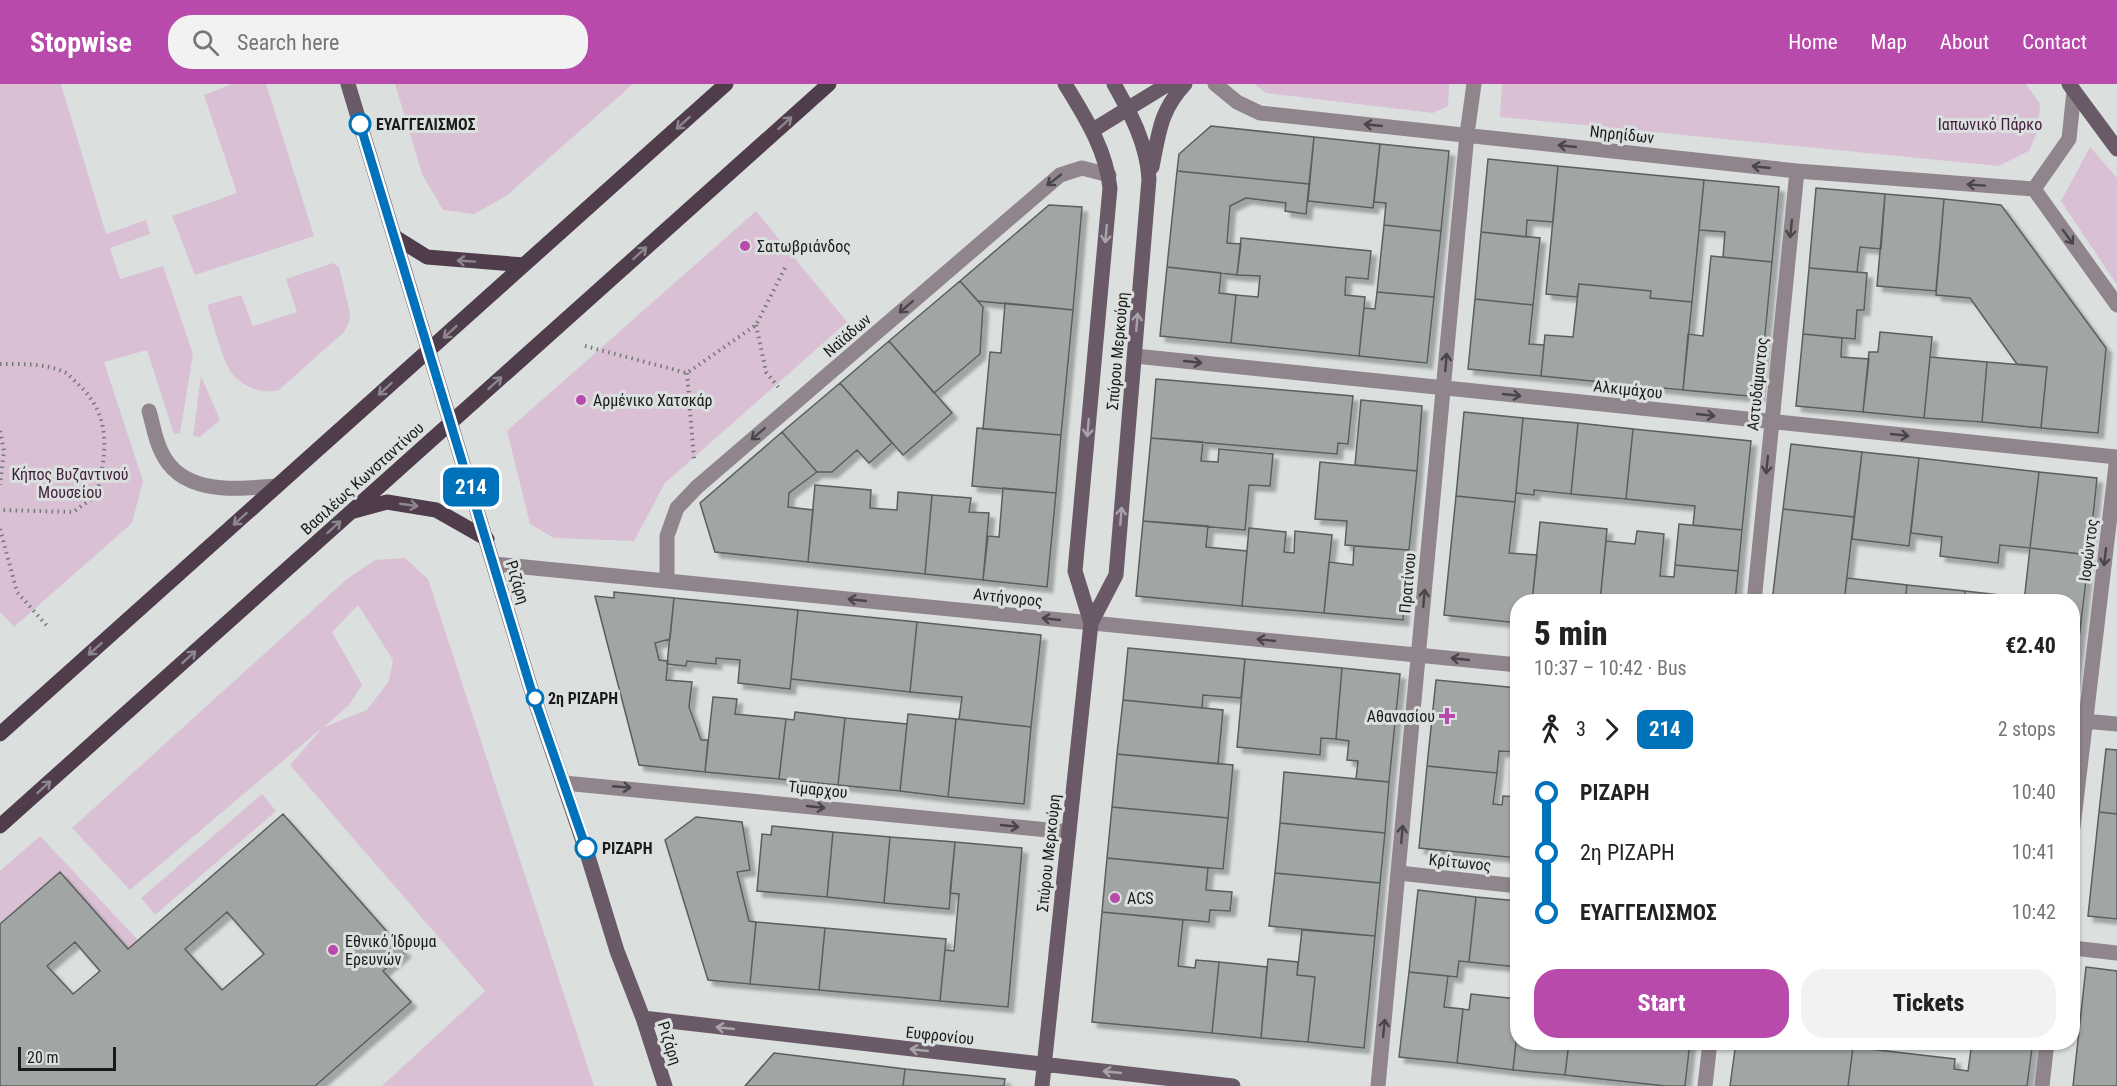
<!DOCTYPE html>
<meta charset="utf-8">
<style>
body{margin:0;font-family:"Roboto Condensed",sans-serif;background:#f2f2f2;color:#222;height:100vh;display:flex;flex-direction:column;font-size:22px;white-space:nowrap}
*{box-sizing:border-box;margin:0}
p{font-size:20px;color:#767676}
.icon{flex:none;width:33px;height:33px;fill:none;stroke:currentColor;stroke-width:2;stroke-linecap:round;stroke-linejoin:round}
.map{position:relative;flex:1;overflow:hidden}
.details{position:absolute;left:1510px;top:510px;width:570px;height:456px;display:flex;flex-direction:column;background:#fff;border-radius:24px;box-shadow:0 2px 4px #0004}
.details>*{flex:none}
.badge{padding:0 12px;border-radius:9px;font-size:21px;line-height:39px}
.scale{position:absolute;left:18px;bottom:15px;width:98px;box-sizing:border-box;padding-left:6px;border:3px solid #1a1c1b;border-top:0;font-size:16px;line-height:21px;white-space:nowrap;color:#1a1c1b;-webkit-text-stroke:4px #dbe0df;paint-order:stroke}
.map>.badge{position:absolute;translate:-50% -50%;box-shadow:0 0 0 3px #fff}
.legs{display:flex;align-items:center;gap:9px;height:66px;padding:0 24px;font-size:20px}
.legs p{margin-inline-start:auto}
.headline{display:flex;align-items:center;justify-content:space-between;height:102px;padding:0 24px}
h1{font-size:33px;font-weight:800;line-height:45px}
.cta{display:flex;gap:12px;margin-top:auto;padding:12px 24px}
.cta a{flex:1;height:69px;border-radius:24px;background:#b74aaa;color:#fff;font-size:24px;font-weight:800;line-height:69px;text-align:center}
.cta a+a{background:#f2f2f2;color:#222}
ul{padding:0 24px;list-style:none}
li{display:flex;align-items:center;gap:21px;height:60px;font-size:22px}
li i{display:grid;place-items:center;width:9px;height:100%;margin:0 8px;background:currentColor}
li i::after{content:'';width:15px;height:15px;margin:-8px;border:4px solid;border-radius:50%;background:#fff}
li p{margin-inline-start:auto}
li:first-child i{background:linear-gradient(#0000 50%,currentColor 0)}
li:last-child i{background:linear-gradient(currentColor 50%,#0000 0)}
header{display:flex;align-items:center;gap:36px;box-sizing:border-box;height:84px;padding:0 30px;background:#b74aaa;color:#fff}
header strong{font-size:28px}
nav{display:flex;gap:33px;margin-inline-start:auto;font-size:21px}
.search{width:420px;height:54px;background:#f2f2f2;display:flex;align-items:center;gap:15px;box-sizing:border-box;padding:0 21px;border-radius:24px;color:#767676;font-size:22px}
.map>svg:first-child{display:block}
.green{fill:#d9c0d4;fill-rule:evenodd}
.building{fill:#a1a5a4;stroke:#5a5e5e;stroke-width:1.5;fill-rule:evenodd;filter:url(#shadow)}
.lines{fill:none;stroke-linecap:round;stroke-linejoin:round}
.path{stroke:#757978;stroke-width:4;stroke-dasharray:1.5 4.5;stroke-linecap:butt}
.lane{stroke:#90858d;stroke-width:15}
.street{stroke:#90858d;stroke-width:15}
.secondary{stroke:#6a5a67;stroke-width:15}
.primary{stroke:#4f3d4c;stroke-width:15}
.oneway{stroke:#8e868e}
.oneway2{stroke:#494649}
.oneway3{stroke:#a8a4a9}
.line-1-casing{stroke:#fff;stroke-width:14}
.line-1{stroke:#0072bc;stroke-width:9}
.stop-1-dot{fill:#fff;stroke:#0072bc;stroke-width:3}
.poi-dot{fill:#b74aaa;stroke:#dbe0df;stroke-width:2}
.labels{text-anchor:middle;stroke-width:6;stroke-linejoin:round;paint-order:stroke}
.stop-label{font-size:16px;font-weight:bold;fill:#1a1c1b;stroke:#dbe0df;text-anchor:start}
.park-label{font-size:16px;fill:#411e3c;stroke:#dbe0df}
.street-label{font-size:16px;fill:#1a1c1b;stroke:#dbe0df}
.poi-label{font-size:16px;fill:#1a1c1b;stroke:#dbe0df;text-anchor:start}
</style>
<header>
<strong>Stopwise</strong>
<div class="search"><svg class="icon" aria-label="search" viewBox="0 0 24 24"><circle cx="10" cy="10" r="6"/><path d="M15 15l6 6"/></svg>Search here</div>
<nav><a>Home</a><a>Map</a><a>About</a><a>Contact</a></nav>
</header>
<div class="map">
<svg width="2117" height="1002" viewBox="0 0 2117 1002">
<defs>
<filter id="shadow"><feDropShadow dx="5.5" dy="5.5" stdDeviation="1.5" flood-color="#0004"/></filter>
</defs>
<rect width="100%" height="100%" fill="#dbe0df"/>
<!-- green -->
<path class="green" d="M0 0H61L106 150 146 136 150 150 110 164 120 195 163 182 193 270 180 349 174 350 147 266 104 278 143 397 132 439 14 543 0 528Z
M232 0H266L314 152 195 191 172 132 237 109 204 11Z
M395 0H633L506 112 474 130 443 126 422 90Z
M1254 0H1449L1448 22 1433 29 1266 9Z
M1502 0H2026L2040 20 2038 46 2029 67 1999 82 1500 33Z
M2090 63 2117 94V201L2061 117Z
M756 127 847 238 665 399 634 457 554 454 530 440 507 347Z
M333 179 339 183 350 229 349 238 344 248 279 306C261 311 239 302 229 285 221 270 213 238 207 221L241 211 253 242 297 228 286 195Z
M201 292 220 336 200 353 193 352Z
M405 474 428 495 594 1002H382L485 907 290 681 323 643 130 806 72 744 348 494 375 476ZM358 521 393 576 389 597 367 626 324 643 349 621 362 601 332 548Z
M262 710 276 727 155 831 141 814Z
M40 752 138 856 128 865 60 788 0 840V787Z"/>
<!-- building -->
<path class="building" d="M1211 42 1314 53 1309 100 1177 87 1179 70Z
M1314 53 1380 60 1373 124 1308 117Z
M1380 60 1449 67 1441 147 1384 141 1386 119 1374 118Z
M1488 75 1558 82 1553 138 1527 136 1526 153 1481 148Z
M1558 82 1704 96 1692 218 1650 214 1651 207 1579 200 1577 213 1546 210Z
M1177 87 1309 100 1306 130 1285 127 1286 119 1246 114 1230 122 1227 159 1241 160 1237 191 1167 183Z
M1704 96 1779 103 1772 178 1723 173 1725 148 1699 146Z
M1816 104 1885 110 1881 165 1860 163 1857 188 1809 184Z
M1885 110 1944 115 1936 207 1877 202Z
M1944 115 2001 121 2106 264 2098 349 2041 344 2047 283 2017 280 1970 214 1936 211Z
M1049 121 1082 123 1073 226 978 217 960 197Z
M1384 141 1441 147 1434 213 1377 208Z
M1481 148 1540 154 1533 221 1475 215Z
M1241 154 1371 167 1368 195 1346 193 1345 211 1365 213 1359 272 1231 259 1236 211 1258 213 1260 192 1237 191Z
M1711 172 1772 178 1759 313 1683 306 1688 250 1703 252Z
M1167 183 1221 189 1219 209 1236 211 1231 259 1160 252Z
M1809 184 1867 189 1864 226H1857L1855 255 1803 250Z
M960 197 983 223 980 270 934 309 889 257Z
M1579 200 1651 207 1650 214 1692 218 1683 306 1541 292 1545 251 1573 253Z
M1377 208 1434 213 1427 279 1359 272 1364 224 1375 225Z
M1475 215 1533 221 1529 260 1544 261 1541 292 1468 285Z
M1005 219 1073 226 1061 351 983 345 990 268 1001 269Z
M1880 248 1932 253 1924 334 1863 328 1869 268H1878Z
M1803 250 1842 254 1841 273 1869 275 1863 328 1796 322Z
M889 257 952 329 903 371 840 299Z
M1930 273 1987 278 1982 338 1924 334Z
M1987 278 2047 283 2041 344 1982 338Z
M1156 295 1353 312 1348 360 1338 359 1337 370 1151 354Z
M840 299 892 359 869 379 857 366 832 388H817L782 348Z
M1361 316 1422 322 1417 387 1355 381Z
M1464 328 1523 334 1515 418 1456 412Z
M1523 334 1578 339 1571 410 1534 406V411L1516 409Z
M1578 339 1633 345 1626 415 1571 410Z
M977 344 1061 351 1056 409 972 402Z
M1633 345 1751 357 1742 446 1693 441 1695 422 1626 415Z
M782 348 817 388 789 409 788 423 813 426 808 478 715 468 700 419Z
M1151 354 1203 358 1201 377 1218 378 1219 365 1273 370 1270 402 1249 401 1245 446 1143 437Z
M1791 360 1862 368 1854 433 1783 425Z
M1862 368 1919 374 1909 462 1852 455Z
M1919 374 2039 388 2030 464 2000 461 1998 479 1940 472 1942 453 1911 449Z
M1320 378 1417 387 1409 466 1345 461 1347 437 1315 435Z
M2039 388 2097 394 2089 471 2030 464Z
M815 401 871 406 870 424 897 426 898 408 932 411 925 490 808 478Z
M1003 404 1056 409 1047 503 983 496 988 452 999 453Z
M932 411 971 414 969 428 989 429 983 496 925 490Z
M1456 412 1515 418 1509 469 1537 471 1532 518H1518V539L1444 531Z
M1783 425 1854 433 1844 518H1772Z
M1143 437 1208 442 1206 463 1247 467 1242 522 1136 512Z
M1540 438 1607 445 1600 518H1532Z
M1679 440 1742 446 1738 487 1675 481Z
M1249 444 1286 448 1284 468 1294 469 1295 447 1332 451 1324 529 1242 522Z
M1637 447 1664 450 1660 492 1674 493 1675 481 1738 487 1735 518H1600L1606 457 1635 460Z
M1354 462 1409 466 1403 536 1324 529 1329 478 1353 481Z
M2030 464 2089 471 2081 538 2073 537V518H2024Z
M1847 494 1907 501 1905 518H1844Z
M1907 501 1965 507 1964 518H1905Z
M1965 507 2025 514 2024 518H1964Z
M614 508 674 514 670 555 655 559 659 576 668 577 666 596 692 598 689 623 701 656H708L705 688 639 681 595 512 614 514Z
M674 514 798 526 790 605 738 599 740 576 716 574V580L687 577 686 582 667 580Z
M798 526 917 538 910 608 791 595Z
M2073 537 2081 538 2074 599H2073Z
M917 538 1041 551 1031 643 959 635 962 613 910 608Z
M1128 564 1245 575 1241 614 1203 611 1202 624 1123 616Z
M1245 575 1342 584 1336 655 1321 654 1320 671 1237 663Z
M1342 584 1400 590 1389 698 1356 695 1358 677 1347 676 1349 657 1336 655Z
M1436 596 1518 604V668L1499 667 1497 689 1427 682Z
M713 613 737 615 735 630 786 635 779 695 705 688Z
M1123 616 1223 626 1218 680 1117 670Z
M795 628 845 634 838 701 779 695 786 635 794 636Z
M908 630 956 635 948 713 900 707Z
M845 634 907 640 900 707 838 701Z
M956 635 1031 643 1024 720 948 713Z
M2106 665 2117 666V730L2099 728Z
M1117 670 1233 681 1228 734 1112 723Z
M1427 682 1497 689 1493 720 1502 721 1503 712 1518 713V774L1419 764Z
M1284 688 1389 698 1385 749 1280 739Z
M1112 723 1228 734 1223 785 1107 774Z
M2099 728 2117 730V835L2088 832Z
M283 730 405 868 383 887 411 918 315 1002H0V840L60 788 128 865ZM227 828 264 870 222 906 185 865ZM75 858 100 887 73 910 47 882Z
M696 733 742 738 750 786 737 788 749 837 756 838 750 900 708 896 665 756Z
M1280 739 1385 749 1380 799 1275 789Z
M772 742 833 748 827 813 757 807 762 750 771 751Z
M833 748 890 753 884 819 827 813Z
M890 753 955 758 949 825 884 819Z
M955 758 1022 764 1008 923 940 917 945 866 954 867 959 810 950 809Z
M1107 774 1208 784 1206 806 1232 808 1230 827 1210 826 1209 838 1102 828Z
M1275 789 1380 799 1375 852 1269 842Z
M1418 806 1476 813 1469 878 1459 877 1457 893 1409 888Z
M1476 813 1518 817V883L1469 878Z
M1102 828 1183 836 1178 882 1195 884 1196 876 1219 878 1212 949 1092 938Z
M756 838 825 844 819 906 750 900Z
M825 844 946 855 940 917 819 906Z
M1302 846 1375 852 1364 964 1308 958 1315 893 1297 891Z
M1268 875 1298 878 1297 891 1315 893 1308 958 1261 954Z
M1219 878 1267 883 1261 954 1212 949Z
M2086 883 2117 887V1002H2073Z
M1409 888 1448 892 1444 923 1463 925 1457 979 1399 973Z
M1471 910 1518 915V939L1513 986 1457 979 1463 925 1469 926Z
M1518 939V958H1569L1565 991 1513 986Z
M1569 958H1690L1685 1002H1665L1565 991Z
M1736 958H1818L1853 963 1848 1002H1730Z
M1972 958 2032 964 2027 1002H1848L1853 963 1955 975 1954 985 1968 987Z
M1988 958H2032V964Z
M774 969 905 985 903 1002H745Z
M905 985 1005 995 1004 1002H903Z"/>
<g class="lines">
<!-- path -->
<path class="path" d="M756 241 766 288 779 304
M585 262 687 289 756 241 787 180
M0 280C21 280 44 279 64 288 69 290 73 296 78 300 113 333 106 369 97 411L73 428 0 426
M687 289 694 375
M0 347 4 367 0 401
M0 445 17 508 48 543"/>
<!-- lane -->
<path class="lane" d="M2034 105 2069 55 2074 7
M149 327C153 340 155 355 161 367 181 412 236 405 277 402"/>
<!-- street -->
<path class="street" d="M1215 0 1237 18 1260 29 1797 87 2034 105 2117 221
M1135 272 2117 373
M494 480 1518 581
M667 497V452L677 424 697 403 1060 91 1082 84 1109 91
M1754 518 1797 87
M2073 636 2117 640
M564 699 1069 748
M2073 743 2117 373
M1399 789 1518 802
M2073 864 2117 869
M1378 1002 1467 50 1474 0
M1705 1002 1710 958
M2042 1002 2047 958"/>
<!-- secondary -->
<path class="secondary" d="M348 0 531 605 587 769 617 867 643 934 665 1002
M1065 0C1085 33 1106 65 1110 104L1075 487 1091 539
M2069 0 2117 65
M1093 46 1168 0
M1152 83C1159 48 1160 27 1185 0
M643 934 1233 1002
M1042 1002 1091 539 1116 491 1149 95C1147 60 1131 30 1114 0"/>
<!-- primary -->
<path class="primary" d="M395 153 427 173 524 181
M354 427 387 418 436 426 487 455
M0 650 726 0
M0 742 829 0"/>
</g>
<!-- one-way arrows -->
<defs><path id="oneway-shaft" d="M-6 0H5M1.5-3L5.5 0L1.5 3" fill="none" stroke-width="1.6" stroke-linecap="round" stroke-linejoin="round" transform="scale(1.5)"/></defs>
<g class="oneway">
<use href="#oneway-shaft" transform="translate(683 39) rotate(138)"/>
<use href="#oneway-shaft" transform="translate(785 39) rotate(-42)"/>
<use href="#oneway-shaft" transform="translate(640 169) rotate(-42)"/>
<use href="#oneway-shaft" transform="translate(466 177) rotate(-176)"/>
<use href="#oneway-shaft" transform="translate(450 248) rotate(138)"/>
<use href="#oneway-shaft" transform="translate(495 299) rotate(-42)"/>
<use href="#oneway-shaft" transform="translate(385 305) rotate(138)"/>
<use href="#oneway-shaft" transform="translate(409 421) rotate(8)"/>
<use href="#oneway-shaft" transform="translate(240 435) rotate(138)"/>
<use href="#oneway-shaft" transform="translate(334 443) rotate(-42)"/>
<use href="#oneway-shaft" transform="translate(95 565) rotate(138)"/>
<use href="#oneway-shaft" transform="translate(189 573) rotate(-42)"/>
<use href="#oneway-shaft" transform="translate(44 703) rotate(-42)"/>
</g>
<g class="oneway2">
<use href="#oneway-shaft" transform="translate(1373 41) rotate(-174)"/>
<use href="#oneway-shaft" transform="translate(1567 62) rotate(-174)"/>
<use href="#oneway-shaft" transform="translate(1761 83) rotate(-174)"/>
<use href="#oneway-shaft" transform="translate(1054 96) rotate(142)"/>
<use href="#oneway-shaft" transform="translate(1976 101) rotate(-176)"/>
<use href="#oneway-shaft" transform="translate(1791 145) rotate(96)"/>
<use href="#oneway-shaft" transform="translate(2068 153) rotate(54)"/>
<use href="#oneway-shaft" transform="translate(906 223) rotate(139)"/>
<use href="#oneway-shaft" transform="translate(1193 278) rotate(6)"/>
<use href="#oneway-shaft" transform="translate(1446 278) rotate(-85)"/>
<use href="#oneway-shaft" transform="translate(1512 311) rotate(6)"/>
<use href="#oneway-shaft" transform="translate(1706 331) rotate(6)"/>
<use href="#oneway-shaft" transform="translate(758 350) rotate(139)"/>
<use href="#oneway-shaft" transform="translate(1900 351) rotate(6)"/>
<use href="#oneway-shaft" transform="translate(1767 381) rotate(96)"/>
<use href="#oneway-shaft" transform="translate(2105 473) rotate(97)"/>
<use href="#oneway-shaft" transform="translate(1424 514) rotate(-85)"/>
<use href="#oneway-shaft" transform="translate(857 516) rotate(-174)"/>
<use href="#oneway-shaft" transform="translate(1051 535) rotate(-174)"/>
<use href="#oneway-shaft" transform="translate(1266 556) rotate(-174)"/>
<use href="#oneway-shaft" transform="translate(1460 575) rotate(-174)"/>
<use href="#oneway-shaft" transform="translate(622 703) rotate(5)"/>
<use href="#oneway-shaft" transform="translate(816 723) rotate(6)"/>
<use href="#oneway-shaft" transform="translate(1010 742) rotate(6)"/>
<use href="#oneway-shaft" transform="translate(1402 750) rotate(-85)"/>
<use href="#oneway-shaft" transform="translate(1384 944) rotate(-84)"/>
</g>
<g class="oneway3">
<use href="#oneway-shaft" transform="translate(1106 150) rotate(95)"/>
<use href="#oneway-shaft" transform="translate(1137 238) rotate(-85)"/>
<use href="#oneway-shaft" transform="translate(1088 344) rotate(95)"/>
<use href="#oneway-shaft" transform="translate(1121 432) rotate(-85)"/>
<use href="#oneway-shaft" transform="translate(725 944) rotate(-174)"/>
<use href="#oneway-shaft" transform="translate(919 966) rotate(-174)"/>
<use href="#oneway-shaft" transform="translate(1112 988) rotate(-174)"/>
</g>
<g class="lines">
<defs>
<path id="line-1" d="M360 40 531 605 586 764"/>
</defs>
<!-- line-1 casing -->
<use href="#line-1" class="line-1-casing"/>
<!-- line-1 -->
<use href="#line-1" class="line-1"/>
</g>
<!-- markers -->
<g class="stop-1-dot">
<circle cx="360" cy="40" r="10"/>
<circle cx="535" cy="614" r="8"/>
<circle cx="586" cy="764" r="10"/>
</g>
<g class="poi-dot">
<circle cx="745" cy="162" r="6"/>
<circle cx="581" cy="316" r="6"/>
<path d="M1444 623h6v6h6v6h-6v6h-6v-6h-6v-6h6z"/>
<circle cx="1115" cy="814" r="6"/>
<circle cx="333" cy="866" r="6"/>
</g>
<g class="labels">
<!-- stop labels -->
<g class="stop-label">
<text x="376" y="46">ΕΥΑΓΓΕΛΙΣΜΟΣ</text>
<text x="548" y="620">2η ΡΙΖΑΡΗ</text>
<text x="602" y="770">ΡΙΖΑΡΗ</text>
</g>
<!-- park labels -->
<g class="park-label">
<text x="1990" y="46">Ιαπωνικό Πάρκο</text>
<text x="70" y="396">Κήπος Βυζαντινού<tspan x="70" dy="18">Μουσείου</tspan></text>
</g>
<!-- street labels -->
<g class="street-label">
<text transform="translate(1622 50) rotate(6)" y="6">Νηρηίδων</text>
<text transform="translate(847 251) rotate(-41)" y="6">Ναϊάδων</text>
<text transform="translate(1117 267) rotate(-85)" y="6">Σπύρου Μερκούρη</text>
<text transform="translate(1757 300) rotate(-84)" y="6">Αστυδάμαντος</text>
<text transform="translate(1628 305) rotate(6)" y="6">Αλκιμάχου</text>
<text transform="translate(362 394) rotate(-42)" y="6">Βασιλέως Κωνσταντίνου</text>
<text transform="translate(2088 466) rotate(-83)" y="6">Ιοφώντος</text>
<text transform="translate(518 498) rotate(73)" y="6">Ριζάρη</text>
<text transform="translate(1407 499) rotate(-85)" y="6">Πρατίνου</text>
<text transform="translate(1008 513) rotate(6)" y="6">Αντήνορος</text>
<text transform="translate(818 705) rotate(6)" y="6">Τιμαρχου</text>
<text transform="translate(1048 769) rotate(-84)" y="6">Σπύρου Μερκούρη</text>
<text transform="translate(1460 778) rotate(6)" y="6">Κρίτωνος</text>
<text transform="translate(940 951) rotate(6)" y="6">Ευφρονίου</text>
<text transform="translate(670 959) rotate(72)" y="6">Ριζάρη</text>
</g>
<!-- poi labels -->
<g class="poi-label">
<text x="757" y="168">Σατωβριάνδος</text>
<text x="593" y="322">Αρμένικο Χατσκάρ</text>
<text x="1435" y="638" text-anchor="end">Αθανασίου</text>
<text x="1127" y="820">ACS</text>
<text x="345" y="863">Εθνικό Ίδρυμα<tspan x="345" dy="18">Ερευνών</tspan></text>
</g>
</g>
</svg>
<div class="scale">20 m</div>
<b class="badge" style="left:471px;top:403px;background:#0072bc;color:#fff">214</b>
<section class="details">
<div class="headline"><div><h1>5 min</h1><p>10:37 – 10:42 · Bus</p></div><b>€2.40</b></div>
<div class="legs"><svg class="icon" aria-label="walk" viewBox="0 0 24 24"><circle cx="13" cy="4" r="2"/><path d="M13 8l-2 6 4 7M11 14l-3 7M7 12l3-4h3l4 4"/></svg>3<svg class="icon" aria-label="forward" viewBox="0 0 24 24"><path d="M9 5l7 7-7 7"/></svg><b class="badge" style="background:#0072bc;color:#fff">214</b><p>2 stops</p></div>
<ul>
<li><i style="color:#0072bc"></i><b>ΡΙΖΑΡΗ</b><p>10:40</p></li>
<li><i style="color:#0072bc"></i><span>2η ΡΙΖΑΡΗ</span><p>10:41</p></li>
<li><i style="color:#0072bc"></i><b>ΕΥΑΓΓΕΛΙΣΜΟΣ</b><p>10:42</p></li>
</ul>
<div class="cta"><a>Start</a><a>Tickets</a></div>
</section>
</div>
